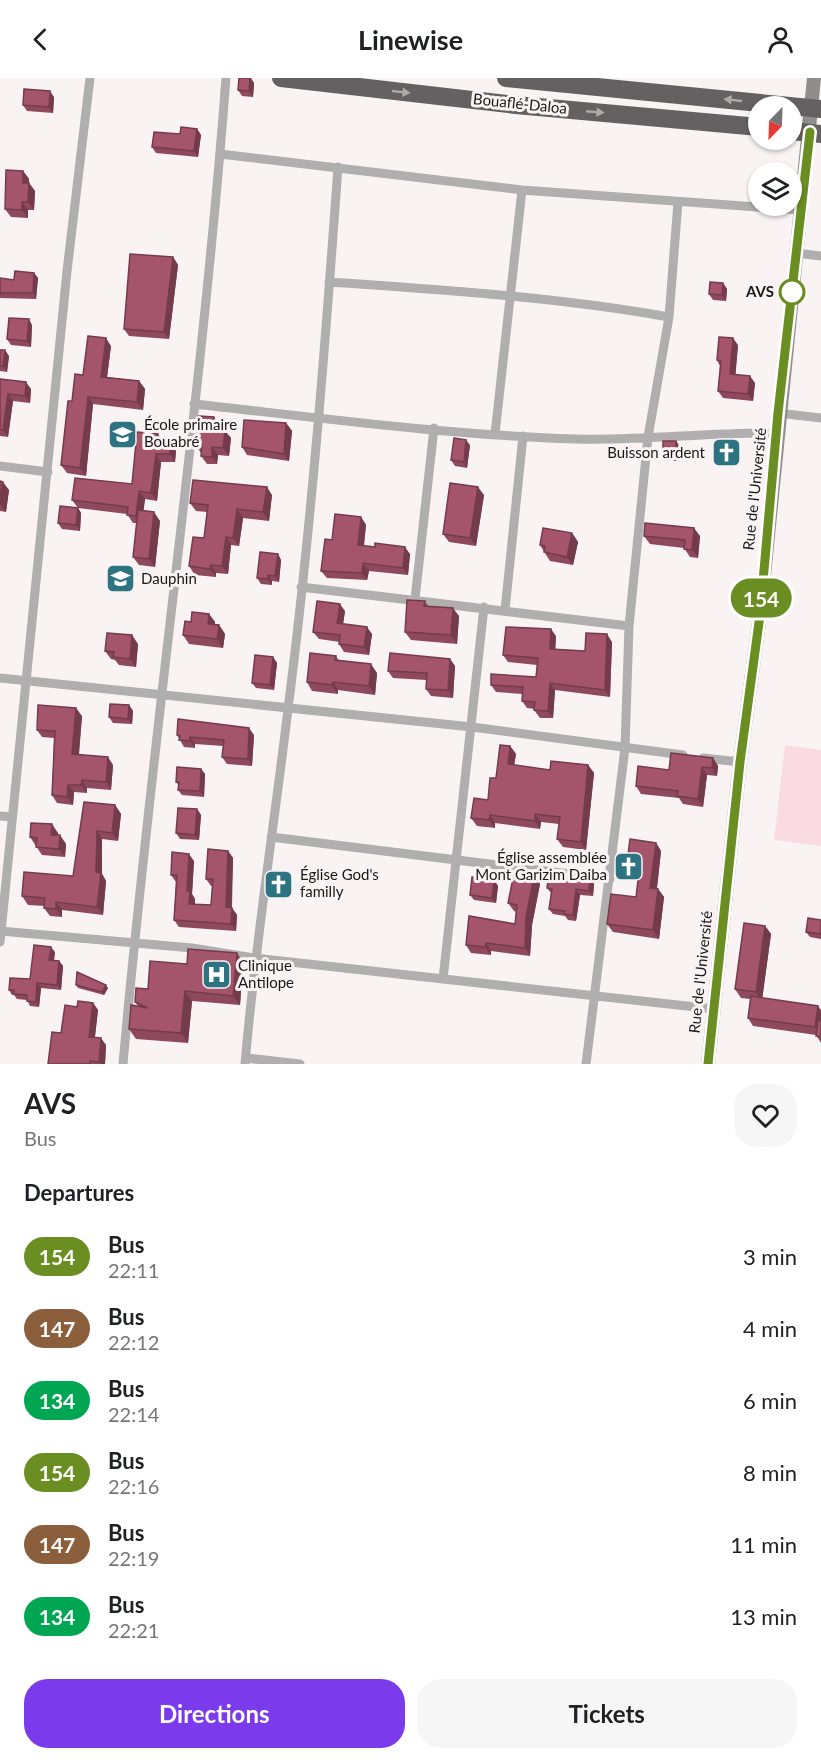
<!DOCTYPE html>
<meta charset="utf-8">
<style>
body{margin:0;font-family:Lato,sans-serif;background:#f6f6f6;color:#202124;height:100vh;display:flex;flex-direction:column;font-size:22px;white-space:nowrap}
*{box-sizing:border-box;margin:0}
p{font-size:20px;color:#757577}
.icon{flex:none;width:33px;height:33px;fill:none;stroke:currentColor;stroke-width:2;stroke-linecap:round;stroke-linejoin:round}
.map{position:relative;height:986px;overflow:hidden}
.side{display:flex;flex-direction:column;background:#fff;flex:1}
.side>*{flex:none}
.badge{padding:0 12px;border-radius:20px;font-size:21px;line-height:39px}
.needle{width:39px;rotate:203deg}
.fabs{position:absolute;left:748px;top:18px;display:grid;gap:12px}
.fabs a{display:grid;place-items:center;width:54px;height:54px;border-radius:50%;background:#fff;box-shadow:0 2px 4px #0004;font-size:30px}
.map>.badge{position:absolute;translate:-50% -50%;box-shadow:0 0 0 3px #fff}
h2{padding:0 24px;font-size:22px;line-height:54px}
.round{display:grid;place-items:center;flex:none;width:63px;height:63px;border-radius:24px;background:#f6f6f6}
.overview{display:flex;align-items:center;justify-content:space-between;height:102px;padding:0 24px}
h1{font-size:28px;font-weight:700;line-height:45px}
.action{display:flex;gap:12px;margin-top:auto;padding:12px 24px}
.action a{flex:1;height:69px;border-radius:24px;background:#7c3aed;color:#fff;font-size:24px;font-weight:700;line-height:69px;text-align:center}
.action a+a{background:#f6f6f6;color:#202124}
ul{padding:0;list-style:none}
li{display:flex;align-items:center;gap:18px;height:72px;padding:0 24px}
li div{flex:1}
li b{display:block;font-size:22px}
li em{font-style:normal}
li .badge{min-width:66px;font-weight:700;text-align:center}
header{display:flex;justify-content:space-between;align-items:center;height:78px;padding:0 24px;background:#fff;font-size:27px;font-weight:700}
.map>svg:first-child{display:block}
.green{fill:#fadbe1}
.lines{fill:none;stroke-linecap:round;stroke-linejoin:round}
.street{stroke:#b1aeaf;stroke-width:9}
.secondary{stroke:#918d8d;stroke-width:14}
.highway{stroke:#656061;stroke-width:18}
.wall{fill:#8e495c}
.shaded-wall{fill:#743c4b}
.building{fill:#a5556b;stroke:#743c4b;stroke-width:1.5}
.oneway{fill:#afaaaa}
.line-casing{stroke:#fff;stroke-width:14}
.line{stroke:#6b8e23;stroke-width:9}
.stop-dot{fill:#fff;stroke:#6b8e23;stroke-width:3}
.labels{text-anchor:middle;stroke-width:6;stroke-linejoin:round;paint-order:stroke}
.street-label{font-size:15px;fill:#1a1818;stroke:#f9f3f4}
.stop-label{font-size:15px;font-weight:bold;fill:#1a1818;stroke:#f9f3f4;text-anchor:end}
.poi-label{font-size:15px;fill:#1a1818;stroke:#f9f3f4;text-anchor:start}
</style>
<header><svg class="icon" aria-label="back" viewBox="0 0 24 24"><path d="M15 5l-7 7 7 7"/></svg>Linewise<svg class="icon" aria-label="person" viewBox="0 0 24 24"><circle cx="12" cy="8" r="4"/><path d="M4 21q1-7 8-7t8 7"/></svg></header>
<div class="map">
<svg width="821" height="986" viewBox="0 0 821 986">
<rect width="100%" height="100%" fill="#f9f3f4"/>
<!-- green -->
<path class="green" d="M785 667 821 672V768L774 762Z"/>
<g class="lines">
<!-- street -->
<path class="street" d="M220 76 522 112 800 132
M796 175 821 178
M329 204C443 212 556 219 669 239
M194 326C321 340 449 357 576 361 643 363 710 354 777 355
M778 335 821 340
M495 356 522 112
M0 388 48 394
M301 509 629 548
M415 521 434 350
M505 532 523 358
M0 600 472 649 683 677
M703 680 740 684
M0 738 12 739
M271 759 610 801
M0 853 192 870 254 880 714 931
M0 864 67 193 90 0
M443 901 484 529
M246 980 300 986
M123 986C152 657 201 330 226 0
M245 986C255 867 274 749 288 631 311 451 325 270 338 89
M586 986 625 670 629 548 648 359 669 239 678 124"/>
<!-- secondary -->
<path class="secondary" d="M708 986 740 684 760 537 814 0"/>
<!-- highway -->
<path class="highway" d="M281 0 516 27 759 49
M506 0 821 31
M792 53 821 56"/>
</g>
<!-- wall -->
<path class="wall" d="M239 0H251L254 5 253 19 242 18 238 12Z
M54 19 53 35 27 33 23 27Z
M197 51 201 57 198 79 156 75 152 69 180 56Z
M23 93 29 101V105L35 113 34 132H28V140L11 139 5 131Z
M173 179 178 187 169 261 129 258 124 251Z
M34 195 38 200 36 221 0 220V200L14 202Z
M723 205 727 211 726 223 713 222 709 216Z
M32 247 31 269 11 267 7 261Z
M738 267 735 297 755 305 753 323 723 320 718 313 720 288 717 282Z
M111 268 107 299 139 303 145 311 143 332 93 326 86 398 67 395 61 387 72 323 83 297Z
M0 272 9 278 7 294 0 293Z
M0 301 31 311 30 325 13 323 8 359 0 358Z
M286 345 292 353 289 383 247 377 242 369Z
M219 347V352L225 353 231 360 229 378 218 377 217 386H207L201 378V375L196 367Z
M676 363 680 369V383H667L663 377Z
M163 364V365H170L176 373 175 384H161L157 423 145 421 143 433 160 443 155 489 139 487 133 479 137 445H133L127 436 78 430 72 422 132 406Z
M470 367 467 390 455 388 451 382Z
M0 403 9 412 6 434 0 433Z
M272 417 269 443 243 440 239 468 231 467 228 496 216 495V499L195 497 189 488 204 460 207 434 196 433 190 425Z
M484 417 476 468 449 464 443 456Z
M78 430 81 435 80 453 62 451 58 445Z
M361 439 366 447 364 468 410 476 408 497 369 493 367 502 327 500 321 493 332 462Z
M572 455 578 464 573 487 550 483 540 467Z
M644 458H700L698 480 690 479 684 470 650 466Z
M278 476 281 482 279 504 272 503V507L261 506 257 500Z
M425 523 428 528 459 538 457 566 411 562 405 554Z
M345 533 343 546 372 556 369 577 344 574 339 566 340 564 319 561 313 554Z
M209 536 215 544V547H219L225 556 223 570 189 566 183 557 191 544Z
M556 558 555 571 585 573 612 564 610 619 555 612 553 640H540L534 632 535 631 527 630 522 623V616L496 614 491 607 536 599 537 587 508 584 503 577Z
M138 566 136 589 119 587 115 582 111 581 105 573Z
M336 578 339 583 377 595 375 617 338 612V616L312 613 307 604Z
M273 579 277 585 274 612 256 610 252 605Z
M450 581 455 588 453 620 431 618 426 611V602L393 600 388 593Z
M129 627 133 633 132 646 113 645 109 639Z
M82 638 79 677 113 687 111 712 87 710V715L74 714 73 727 57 725 52 717 54 660 42 659 37 652Z
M177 657H254L252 688 227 686 222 679 223 668 195 666V670L184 669Z
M510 668 516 676 514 687 550 692 588 687 594 695 586 772 563 769 557 761 559 746 541 744 540 751 495 745V750L477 748 471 740 488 722Z
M713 680 718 688 717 698 707 697 703 729 683 726 679 720 641 716 636 708 669 692Z
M201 691 205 696 204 719 182 717 178 712 179 708 176 704Z
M84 724 115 727 121 736 118 763 102 761V796L106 803 103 837 62 832V839L50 838 44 830 45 828 28 827 22 818 73 798Z
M197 731 201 737 199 762 180 761 176 755Z
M58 755V757L66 766 65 779 42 777 30 759Z
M656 765 661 773 657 810 658 811 664 819 659 861 613 854 607 846 636 819 638 801 632 800 626 792Z
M228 773 233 780 232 830 237 837 236 853 179 849 174 842 176 804 171 797 194 783 192 816 195 821V826L211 827 213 808H211L206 801Z
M534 798 540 806 532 847 530 878 491 873V877L471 875 466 867 515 846 516 834 514 833 508 825Z
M590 800 594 806 593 818 580 817 576 843 568 842 565 838 553 836 549 831 551 815 547 810Z
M494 802 498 808 496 825 474 822 470 817Z
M821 842V861L810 859 806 854Z
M765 848 771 856 762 920 821 932V965L816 957 753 948 748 940 750 921 741 920 735 911Z
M55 874 54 883H59L63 888 61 912 41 910 39 929 30 928 27 922 17 921 14 917H12L9 912 30 901Z
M237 875 243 885 240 927 192 923 188 965 136 961 129 951 138 928 135 924 148 911 187 886Z
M76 907 108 910 104 917 78 910Z
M93 925 98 932 95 959 106 967 105 986H48L77 929Z"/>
<!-- shaded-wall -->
<path class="shaded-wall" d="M250 0 254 5 253 19 249 13Z
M50 13 54 19 53 35 49 29Z
M197 51 201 57 198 79 194 73Z
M23 93 29 101V113L23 105Z
M29 105 35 113 34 132 28 124Z
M22 124 28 132V140L22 132Z
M173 179 178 187 169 261 164 254Z
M34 195 38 200 36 221 33 215Z
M723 205 727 211 726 223 722 217Z
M29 241 32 247 31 269 27 263Z
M106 260 111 268 106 307 101 299Z
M733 260 738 267 735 303 730 296Z
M5 272 9 278 7 294 3 288Z
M750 298 755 305 753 323 748 316Z
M139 303 145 311 143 332 137 324Z
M26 304 31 311 30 325 25 318Z
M8 316 13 323 8 359 3 352Z
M88 319 93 326 86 398 80 390Z
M214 339 219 347 218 359 213 351Z
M286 345 292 353 289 383 284 376Z
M225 353 231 360 229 378 223 370Z
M158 356 163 364 162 373 157 365Z
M466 362 470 367 467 390 464 384Z
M676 363 680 369V383L676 377Z
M170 365 176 373 175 384 170 376Z
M212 369 218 377 217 386 212 379Z
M156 376 161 384 157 423 151 415Z
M3 404 9 412 6 434 0 426Z
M267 409 272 417 269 443 263 434Z
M478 409 484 417 476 468 470 460Z
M139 413 145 421 142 446 136 438Z
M78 430 81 435 80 453 76 447Z
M237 431 243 440 239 468 233 460Z
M154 434 160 443 155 489 149 481Z
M361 439 366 447 363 474 358 467Z
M694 450 700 458 698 480 692 472Z
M572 455 578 464 573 487 567 479Z
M226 459 231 467 228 496 222 488Z
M405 469 410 476 408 497 403 490Z
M278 476 281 482 279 504 275 498Z
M363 485 369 493 367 502 362 495Z
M211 487 216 495V499L210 491Z
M268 497 272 503V507L268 501Z
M340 526 345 533 342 553 337 545Z
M453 530 459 538 457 566 451 557Z
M209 536 215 544 214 554 208 546Z
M219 547 225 556 223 570 217 561Z
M367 549 372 556 369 577 364 569Z
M551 551 556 558 555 578 550 571Z
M607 556 612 564 610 619 605 612Z
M132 557 138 566 136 589 130 581Z
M273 579 277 585 274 612 270 607Z
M450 581 455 588 453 620 448 612Z
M371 586 377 595 375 617 369 608Z
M333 604 338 612V616L332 607Z
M550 605 555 612 553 640 548 633Z
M129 627 133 633 132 646 128 641Z
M76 630 82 638 78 684 72 676Z
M249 650 254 657 252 688 248 681Z
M190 659 195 666V670L190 663Z
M510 668 516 676 513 694 508 686Z
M108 679 113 687 111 712 106 704Z
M713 680 718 688 717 698 712 690Z
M588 687 594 695 586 772 581 764Z
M702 689 707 697 703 729 698 721Z
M201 691 205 696 204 719 200 713Z
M82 702 87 710V715L81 707Z
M68 707 74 714 73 727 67 719Z
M115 727 121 736 118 763 112 755Z
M197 731 201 737 199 762 195 757Z
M535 736 541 744 540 751 535 743Z
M490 737 495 745V750L489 742Z
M52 746 58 755 57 765 51 757Z
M97 753 102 761V796L106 803 103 837 97 829 96 794Z
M60 757 66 766 65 779 59 771Z
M656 765 661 773 656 818 650 810Z
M228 773 233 780 231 837 226 829Z
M189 776 194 783 192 816 195 821V833L189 826 187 813Z
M534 798 540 806 532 847 530 878 525 870 526 839Z
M590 800 594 806 593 818 589 813Z
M494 802 498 808 496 825 492 820Z
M576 811 580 817 576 843 573 837Z
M658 811 664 819 659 861 653 852Z
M56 824 62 832V839L56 831Z
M232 830 237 837 236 853 231 846Z
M765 848 771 856 762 923 756 914Z
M486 865 491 873V877L485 869Z
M51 869 55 874 53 887 49 882Z
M237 875 243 885 240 927 233 918Z
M59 883 63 888 61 912 57 907Z
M37 905 41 910 39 929 36 924Z
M106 907 108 910 104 917 102 914Z
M185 913 192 923 188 965 181 955Z
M93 925 98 932 94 966 89 959Z
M818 928 821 932V958L815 949Z
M101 960 106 967 105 986H101L99 984Z"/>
<!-- building -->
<path class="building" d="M239 0H250L249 13 238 12Z
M24 11 50 13 49 29 23 27Z
M181 49 197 51 194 73 152 69 154 54 180 56Z
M6 92 23 93V105H29L28 124H22V132L5 131Z
M130 176 173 179 164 254 124 251Z
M15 193 34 195 33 215H0V200L14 202Z
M710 204 723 205 722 217 709 216Z
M9 240 29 241 27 263 7 261Z
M88 258 106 260 101 299 139 303 137 324 88 319 80 390 61 387 68 323H72L75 296 83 297Z
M719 259 733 260 730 296 750 298 748 316 718 313 721 283 717 282Z
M0 272H5L3 288H0Z
M0 301 26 304 25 318 8 316 3 352H0Z
M199 338 214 339 213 351 225 353 223 370 212 369V379L201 378 202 368 196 367Z
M244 342 286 345 284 376 242 369Z
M137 354 158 356 157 365H170V376H156L151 415 139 413 136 438 127 437 128 429 72 422 75 400 132 406Z
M454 360 466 362 464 384 451 382Z
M663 363H676V377H663Z
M193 402 267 409 263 434 237 431 233 460 226 459 222 488 211 487 210 491 189 488 193 459 204 460 208 427 190 425Z
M0 403 3 404 0 426Z
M450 405 478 409 470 460 443 456Z
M60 428 78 430 76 447 58 445Z
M138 432 154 434 149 481 133 479Z
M335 436 361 439 358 467 375 469V465L405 469 403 490 363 485 362 495 321 493 325 461 332 462Z
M645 445 694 450 692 472 684 471 685 462 644 458Z
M543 450 572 455 567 479 544 474 545 468 540 467Z
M260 474 278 476 275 498 268 497V501L257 500Z
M407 522 425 523 424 528 453 530 451 557 405 554Z
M317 523 340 526 337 545 367 549 364 569 339 566 340 557 313 554Z
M192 534 209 536 208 546 219 547 217 561 183 557 185 543 191 544Z
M506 549 551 551 550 571 585 573 586 555 607 556 605 612 550 605 548 633 534 632 535 624 522 623 523 609 491 607V596L536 599 538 580 503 577Z
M107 555 132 557 130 581 113 579 114 574 105 573Z
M310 575 336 578 335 582 371 586 369 608 333 604 332 607 307 604Z
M390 575 450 581 448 612 426 611 427 595 388 593Z
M255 577 273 579 270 607 252 605Z
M110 626 129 627 128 641 109 639Z
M38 627 76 630 72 676 108 679 106 704 82 702 81 707H68L67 719 52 717 55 653 37 652Z
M178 641 249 650 248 681 222 679 224 662 190 659V663L179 662 180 658 177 657Z
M500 667 510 668 508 686 550 692 551 683 588 687 581 764 557 761 560 739 535 736V743L490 737 489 742 471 740 474 720 488 722 490 700H496Z
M671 675 713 680 712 690 702 689 698 721 677 718 678 713 636 708 638 688 669 692Z
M177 689 201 691 200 713 178 712 179 704H176Z
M84 724 115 727 112 755 97 753 96 794 101 795 97 829 56 824V831L44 830 45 820 22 818 24 794 73 798Z
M178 730 197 731 195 757 176 755Z
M31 745 52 746 51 757H60L59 771 36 769 37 760 30 759Z
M630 761 656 765 650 810 658 811 653 852 607 846 611 816 636 819 639 794 626 792Z
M208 771 228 773 226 829 232 830 231 846 174 842 177 797H171L172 774 189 776 187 813H190L189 826 211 827 213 801H206Z
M514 795 534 798 526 839 525 870 486 865 485 869 466 867 469 838 515 846 517 827 508 825Z
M549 795 590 800 589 813 576 811 573 837 564 836 565 833 549 831 552 811 547 810Z
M472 799 494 802 492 820 470 817Z
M808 840 821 842V856L806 854Z
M744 845 765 848 756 914 735 911Z
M34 867 51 869 49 882 59 883 57 907 37 905 36 924 27 923V917L14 916V912H9L10 900 30 901Z
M188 871 237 875 233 918 185 913 181 955 129 951 131 927 148 930 135 924 136 910 148 911 150 883 187 886Z
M77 894 106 907 102 914 76 907Z
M751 918 818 928 815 949 748 940Z
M78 923 93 925 89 959 101 960 99 984 90 983V986H48L52 954 61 955 65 927 77 929Z
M818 942 821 943V959L816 958Z"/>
<!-- one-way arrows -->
<defs><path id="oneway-solid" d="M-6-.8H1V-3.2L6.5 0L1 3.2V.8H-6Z" transform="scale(1.5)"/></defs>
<g class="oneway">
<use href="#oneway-solid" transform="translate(401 14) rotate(6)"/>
<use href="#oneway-solid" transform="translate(733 22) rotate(-174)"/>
<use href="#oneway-solid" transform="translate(595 34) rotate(5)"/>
</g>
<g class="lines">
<defs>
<path id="line" d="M708 986 740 684 760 537 778 335 810 54"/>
</defs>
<!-- line casing -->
<use href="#line" class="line-casing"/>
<!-- line -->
<use href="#line" class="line"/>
</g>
<!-- icons -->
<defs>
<symbol id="school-square" viewBox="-11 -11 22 22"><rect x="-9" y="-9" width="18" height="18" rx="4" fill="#2e7382" stroke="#f9f3f4"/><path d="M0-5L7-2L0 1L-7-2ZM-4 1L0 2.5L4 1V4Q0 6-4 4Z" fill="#fff"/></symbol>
<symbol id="church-square" viewBox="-11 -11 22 22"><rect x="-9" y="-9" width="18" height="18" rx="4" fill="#2e7382" stroke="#f9f3f4"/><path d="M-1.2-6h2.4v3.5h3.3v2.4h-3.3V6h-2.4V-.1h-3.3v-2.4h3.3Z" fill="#fff"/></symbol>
<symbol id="hospital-square" viewBox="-11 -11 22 22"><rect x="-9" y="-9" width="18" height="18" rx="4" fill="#2e7382" stroke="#f9f3f4"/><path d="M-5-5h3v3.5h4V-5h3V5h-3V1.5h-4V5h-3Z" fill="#fff"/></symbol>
</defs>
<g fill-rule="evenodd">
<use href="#school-square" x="106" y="340" width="33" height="33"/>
<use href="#church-square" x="710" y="358" width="33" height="33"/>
<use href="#school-square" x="104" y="484" width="33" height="33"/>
<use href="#church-square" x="612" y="772" width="33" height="33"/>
<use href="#church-square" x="262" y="790" width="33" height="33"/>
<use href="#hospital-square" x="200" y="880" width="33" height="33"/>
</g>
<!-- markers -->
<circle class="stop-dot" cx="792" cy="214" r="12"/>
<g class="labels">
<!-- street labels -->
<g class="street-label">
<text transform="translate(520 26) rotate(6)" y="5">Bouaflé-Daloa</text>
<text transform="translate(755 411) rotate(-84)" y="5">Rue de l'Université</text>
<text transform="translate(701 894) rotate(-84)" y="5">Rue de l'Université</text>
</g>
<!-- stop labels -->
<g class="stop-label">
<text x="774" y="219">AVS</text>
</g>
<!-- poi labels -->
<g class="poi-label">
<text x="144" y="352">École primaire<tspan x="144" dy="17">Bouabré</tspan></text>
<text x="705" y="380" text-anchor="end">Buisson ardent</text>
<text x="141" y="506">Dauphin</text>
<text x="607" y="785" text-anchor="end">Église assemblée<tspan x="607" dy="17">Mont Garizim Daiba</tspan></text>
<text x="300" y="802">Église God's<tspan x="300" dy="17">familly</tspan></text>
<text x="238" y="893">Clinique<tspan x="238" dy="17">Antilope</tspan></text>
</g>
</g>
</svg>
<div class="fabs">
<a><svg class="needle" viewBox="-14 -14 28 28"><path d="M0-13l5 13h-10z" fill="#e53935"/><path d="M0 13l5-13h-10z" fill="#757577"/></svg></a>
<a><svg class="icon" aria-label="layers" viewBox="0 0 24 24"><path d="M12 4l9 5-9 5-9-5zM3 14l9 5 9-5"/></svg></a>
</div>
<b class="badge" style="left:761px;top:520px;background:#6b8e23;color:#fff">154</b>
</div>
<section class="side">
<div class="overview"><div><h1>AVS</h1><p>Bus</p></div><a class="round"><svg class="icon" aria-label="heart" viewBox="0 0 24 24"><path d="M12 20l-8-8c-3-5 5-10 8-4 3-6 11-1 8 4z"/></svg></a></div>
<h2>Departures</h2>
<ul>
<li><span class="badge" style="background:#6b8e23;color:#fff">154</span><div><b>Bus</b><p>22:11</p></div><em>3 min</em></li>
<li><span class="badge" style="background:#8b5e3c;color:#fff">147</span><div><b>Bus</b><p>22:12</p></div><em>4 min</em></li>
<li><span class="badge" style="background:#00a651;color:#fff">134</span><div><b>Bus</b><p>22:14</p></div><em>6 min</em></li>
<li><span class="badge" style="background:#6b8e23;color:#fff">154</span><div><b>Bus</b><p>22:16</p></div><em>8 min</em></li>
<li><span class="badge" style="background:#8b5e3c;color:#fff">147</span><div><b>Bus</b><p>22:19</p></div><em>11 min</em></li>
<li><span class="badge" style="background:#00a651;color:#fff">134</span><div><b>Bus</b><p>22:21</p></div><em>13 min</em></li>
</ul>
<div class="action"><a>Directions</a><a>Tickets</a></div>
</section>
